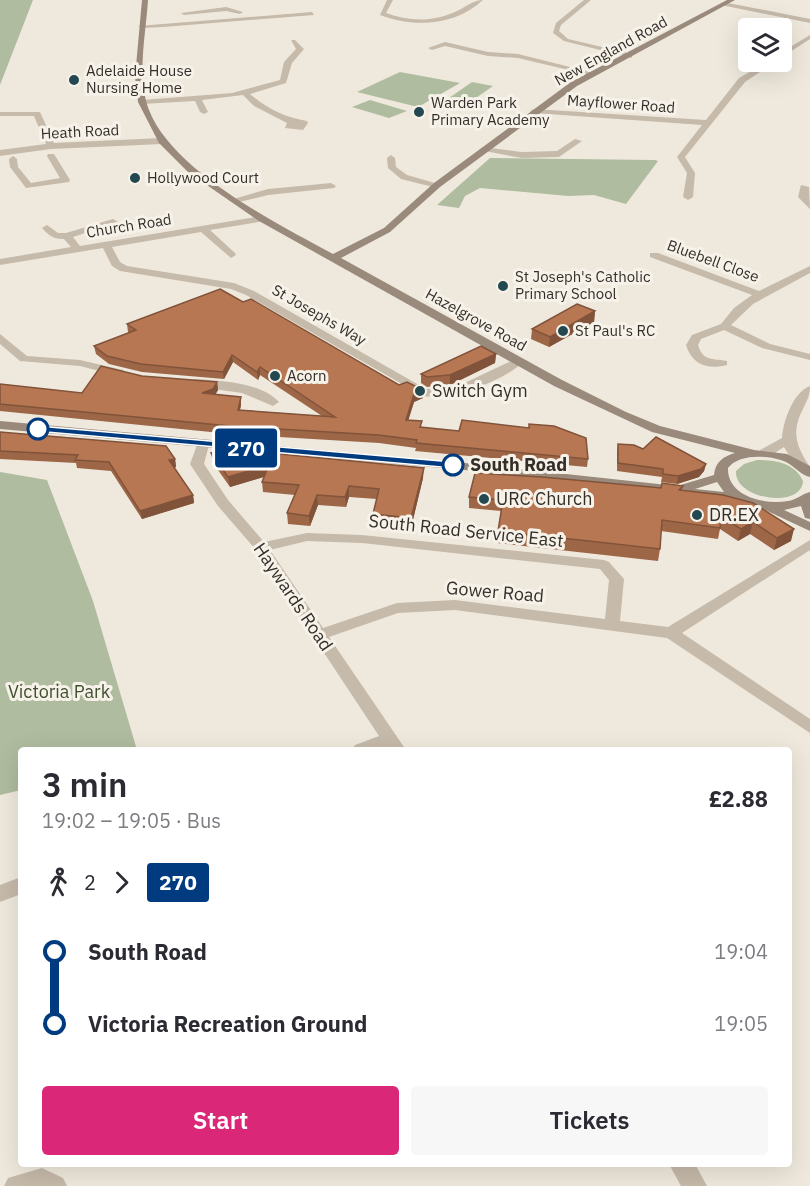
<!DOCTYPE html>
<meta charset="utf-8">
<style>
body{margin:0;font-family:"IBM Plex Sans",sans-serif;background:#f7f7f7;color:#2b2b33;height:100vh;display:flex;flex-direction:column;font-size:22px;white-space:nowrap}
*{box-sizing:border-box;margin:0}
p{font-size:20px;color:#7c7c81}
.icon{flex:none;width:33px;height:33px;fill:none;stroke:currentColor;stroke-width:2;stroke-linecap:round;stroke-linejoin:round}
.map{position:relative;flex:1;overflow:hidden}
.panel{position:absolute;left:18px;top:747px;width:774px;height:420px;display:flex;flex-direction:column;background:#fff;border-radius:6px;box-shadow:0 6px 24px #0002}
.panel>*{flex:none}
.badge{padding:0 12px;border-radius:4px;font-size:21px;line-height:39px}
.controls{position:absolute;left:738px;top:18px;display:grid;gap:12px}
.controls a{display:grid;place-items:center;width:54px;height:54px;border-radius:6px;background:#fff;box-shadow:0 6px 24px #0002;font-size:30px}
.map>.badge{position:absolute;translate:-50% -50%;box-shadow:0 0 0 3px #fff}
.legs{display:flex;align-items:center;gap:9px;height:66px;padding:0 24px;font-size:20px}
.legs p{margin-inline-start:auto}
.summary{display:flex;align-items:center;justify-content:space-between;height:102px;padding:0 24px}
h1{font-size:33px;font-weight:600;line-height:45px}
.primary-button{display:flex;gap:12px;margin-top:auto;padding:12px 24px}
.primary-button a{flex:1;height:69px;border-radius:6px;background:#db2777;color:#fff;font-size:24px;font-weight:600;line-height:69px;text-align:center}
.primary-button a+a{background:#f7f7f7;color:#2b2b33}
ul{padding:0 24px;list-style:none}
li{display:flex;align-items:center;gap:21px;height:72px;font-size:22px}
li i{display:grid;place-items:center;width:9px;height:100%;margin:0 8px;background:currentColor}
li i::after{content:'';width:15px;height:15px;margin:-8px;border:4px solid;border-radius:50%;background:#fff}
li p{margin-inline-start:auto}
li:first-child i{background:linear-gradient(#0000 50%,currentColor 0)}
li:last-child i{background:linear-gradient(currentColor 50%,#0000 0)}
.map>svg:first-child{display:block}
.green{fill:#afbc9f}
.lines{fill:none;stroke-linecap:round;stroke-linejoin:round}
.street{fill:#c6baaa;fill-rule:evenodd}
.secondary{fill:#998a7c;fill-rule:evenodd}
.wall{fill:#9d6647}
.shaded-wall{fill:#80533a}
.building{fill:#b77753;stroke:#80533a;stroke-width:1.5}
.line-1{fill:#003b80;stroke:#fff;stroke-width:1.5}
.poi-dot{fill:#234850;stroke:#f7f2e9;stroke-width:2}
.stop-1-dot{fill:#fff;stroke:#003b80;stroke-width:3}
.labels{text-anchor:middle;stroke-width:6;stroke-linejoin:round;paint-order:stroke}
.far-street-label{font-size:15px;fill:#342e29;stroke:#f7f2e9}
.far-poi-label{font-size:15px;fill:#342e29;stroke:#f7f2e9;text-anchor:start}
.poi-label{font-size:18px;fill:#342e29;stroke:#f7f2e9;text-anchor:start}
.stop-label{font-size:18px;font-weight:bold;fill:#342e29;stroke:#f7f2e9;text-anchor:start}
.street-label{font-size:18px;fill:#342e29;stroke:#f7f2e9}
.park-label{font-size:18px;fill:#404f2f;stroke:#f7f2e9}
</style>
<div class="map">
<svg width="810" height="1186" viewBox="0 0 810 1186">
<rect width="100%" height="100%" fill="#efe9dd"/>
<!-- green -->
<path class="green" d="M0 0H33L0 85Z
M400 72 460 83 418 107 357 92Z
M472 82 493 86 460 109 439 105Z
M370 100 407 111 389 118 352 107Z
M490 158 655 160 658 161 626 204 594 195 568 196 480 188 465 196 459 208 437 205Z
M757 460C775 460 795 463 803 481 801 510 734 499 736 471L744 464Z
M0 472 47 480 93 601 137 750H21V790L0 795Z"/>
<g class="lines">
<!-- street -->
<path class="street" d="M387 0H393L386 13C409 22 434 22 457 11 466 7 473 0 483 0 455 26 414 28 380 15Z
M584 0H591L561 25 559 31 568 39 632 54V58L564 41 553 33 556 23Z
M723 2 810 19V23L721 5Z
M226 7 243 12 240 14 226 11 184 15 181 13Z
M312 12 314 15 163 27 141 28 138 26Z
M810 35V39L782 57V52Z
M291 40H295L304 49 292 63 286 83 250 94C266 108 286 118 307 121L308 123 303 130 285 128 287 123 254 106 243 95 202 100 208 112 204 114 200 112 195 101 142 104 138 102 142 100 232 93 280 80 284 62 296 49Z
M445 42 488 52 518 54 598 74 594 76 518 58 488 56 445 46 432 50 428 48Z
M767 62H775L745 82 685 157 695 173 693 197 688 200 683 197 687 173 677 157 702 125 534 113 530 111 534 109 706 120 739 78Z
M0 112H40L54 143 162 138 166 141 162 144 51 149 0 156V150L46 144 34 116H0Z
M575 139 582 141 559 157 522 158 479 150 483 147 522 152 557 151Z
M48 154H54L70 180 69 182 26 188 10 167 9 159 13 156 17 159 18 167 31 183 60 178 47 156Z
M391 155 395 158 396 167 407 175 442 185 437 188 401 179 388 168 387 158Z
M331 183 336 186 334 188 268 195 235 203 230 200 268 189Z
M801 185 809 187 810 209 798 197Z
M262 216 267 219 265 221 210 230 235 253 236 255 231 258 201 232 112 247 120 262 127 266 234 283 254 291 426 389 456 387 513 360H521L523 362C503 382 451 400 423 396L246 295 231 289 120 271 112 266 103 248 0 265V259L71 247 64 239C54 239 49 236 42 228L47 225 58 233H66L113 219 118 222 73 237 80 246Z
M650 253H658L759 291 810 266V273L753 304 731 325 770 344 810 354V360L762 348 724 330 701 339 698 345C703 362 713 358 727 361V365C708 370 692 365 686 345L692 335 721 324 734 308 752 295 650 257Z
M0 334 27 356 80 360 123 370 125 372 119 376 80 366 20 361 0 344Z
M196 379C222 381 260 382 279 402L273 406 242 393 192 386V380Z
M810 386C810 396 807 400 803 409 791 432 796 446 810 467L808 470H798L784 447 770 456H760L759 453 760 450 782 438C783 422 793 392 810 386Z
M203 441 209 445 204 464 228 500 264 542 307 533 362 535 604 560 609 562 624 579 620 621 668 627 810 540V550L682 633 810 719V733L667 638 455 610 398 613 329 637 406 750H388L386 747 379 750H352L355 745 379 736 256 550 218 506 190 464 197 445ZM307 541 362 543 600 569 609 580 605 619 455 600 397 603 323 628 270 550Z
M21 877V894L0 902V885Z
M669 1164H695L707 1186H681Z
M42 1168 63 1178 67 1186H4L8 1178Z"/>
<!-- secondary -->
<path class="secondary" d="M142 0H148C146 32 138 69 146 101 163 167 276 223 333 254L384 228 434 183 571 82 727 0H735L577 86 440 187 390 232 341 258 562 380 626 412 660 426 754 450 787 454 810 466V477C801 475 794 466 786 462 770 455 739 453 728 468 727 497 765 505 788 501 796 500 802 494 810 492V519L805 518 801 506 784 510 810 522V531L763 509 740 503 650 491 465 470 0 429V421L465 463 677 486 714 475C715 462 724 456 735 453L652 432 554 386 259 221 188 172 159 143 138 102 135 77ZM717 482 724 492 695 489Z"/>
</g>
<!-- wall -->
<path class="wall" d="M243 302 423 398 414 402 408 420 422 427 588 459 587 467 415 451 416 448 379 443 231 434 0 411V384L82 393 142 376 217 382 218 390 215 394 241 405 240 410 322 416 260 375 258 380 233 362 224 379 142 372 109 364 96 354 94 346 130 333 128 332 127 324Z
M595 311 594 322 549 347 531 339 532 329Z
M496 354 495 363 450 385 427 387 421 383V374Z
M0 432 175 459 176 467 174 468 193 495 194 503 142 519 111 471 77 468 76 463 0 459Z
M618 444 643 449 706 464 704 471 699 477 677 484 661 482 662 477 617 471V452Z
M211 453 423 478 411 528 373 524V514L377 499 349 497 346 507 318 505 310 526 288 524 287 513 295 495 263 492 262 482 264 477 230 487 213 463Z
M683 486 682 491 723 495 791 541 774 550 750 534 738 541 720 529 718 539 661 531 660 549 658 561 497 543 498 531 501 511 469 508V497L661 488Z"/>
<!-- shaded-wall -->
<path class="shaded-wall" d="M595 311 594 322 549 347 550 337Z
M496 354 495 363 450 385V375Z
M232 355 233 362 224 379 223 372Z
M260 367V375L258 380 257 372Z
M217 382 218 390 214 397 202 393Z
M423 390V398L414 402 406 428V420L414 394Z
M241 397V405L238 418V410Z
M175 459 176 467 170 469 169 460Z
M706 464 704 471 699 477 677 484 678 476Z
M269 465 270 475 230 487 228 477Z
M424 468 423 478 411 528V518Z
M349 486V497L346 507 345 497Z
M193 495 194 503 142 519 140 511Z
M317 495 318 505 310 526 309 516Z
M753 522 750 534 738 541 741 529Z
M794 529 791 541 774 550 777 538Z"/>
<!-- building -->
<path class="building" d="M220 289 243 302 251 299 399 385 407 382 423 390 414 394 406 420 422 421 420 427 459 431 462 420 529 428V424L554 426 586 438 588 459 416 443 417 440 378 435 230 426 0 404V384L82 393 101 366 142 376 217 382 213 389 202 393 241 397 238 410 335 417 260 367 257 372 232 355 223 372 141 364 107 356 94 346 136 330 127 324Z
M577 304 595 311 550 337 532 329Z
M481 346 496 354 450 375 427 377 421 374Z
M0 432 166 446 175 459 169 460 193 495 140 511 109 462 75 460 78 455 0 451Z
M656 437 706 464 701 469 678 476 663 474V469L618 463V444L634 445 643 449Z
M228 449 424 468 411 518 373 514 379 489 349 486 345 497 317 495 309 516 287 513 299 485 262 482 269 465 228 477 211 453Z
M475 473 542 477 661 488 662 483 683 486 679 490 723 495 753 503 794 529 777 538 753 522 741 529 721 516 720 528 662 520 660 549 498 531 503 500 469 497Z"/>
<!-- line-1 -->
<path class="line-1" d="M38 426 453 462 458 465 453 468 35 431 33 429Z"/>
<!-- markers -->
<g class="poi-dot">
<circle cx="74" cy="80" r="6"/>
<circle cx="419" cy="112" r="6"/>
<circle cx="135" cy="178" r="6"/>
<circle cx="503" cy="286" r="6"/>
<circle cx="563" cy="331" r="6"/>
<circle cx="275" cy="376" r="6"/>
<circle cx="420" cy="391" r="6"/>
<circle cx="484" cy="499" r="6"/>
<circle cx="697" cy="515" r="6"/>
</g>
<g class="stop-1-dot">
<circle cx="38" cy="429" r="10"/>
<circle cx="453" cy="465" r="10"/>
</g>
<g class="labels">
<!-- far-street labels -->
<g class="far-street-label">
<text transform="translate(611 51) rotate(-29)" y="5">New England Road</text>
<text transform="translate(621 104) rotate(4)" y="5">Mayflower Road</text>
<text transform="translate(80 132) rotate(-3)" y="5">Heath Road</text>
<text transform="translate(129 226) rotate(-9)" y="5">Church Road</text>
<text transform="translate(713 261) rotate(20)" y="5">Bluebell Close</text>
<text transform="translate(319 315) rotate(30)" y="5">St Josephs Way</text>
<text transform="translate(476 320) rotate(29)" y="5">Hazelgrove Road</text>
</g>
<!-- far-poi labels -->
<g class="far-poi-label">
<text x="86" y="76">Adelaide House<tspan x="86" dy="17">Nursing Home</tspan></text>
<text x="431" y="108">Warden Park<tspan x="431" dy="17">Primary Academy</tspan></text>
<text x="147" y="183">Hollywood Court</text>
<text x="515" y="282">St Joseph's Catholic<tspan x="515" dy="17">Primary School</tspan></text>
<text x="575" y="336">St Paul's RC</text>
<text x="287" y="381">Acorn</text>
</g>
<!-- poi labels -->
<g class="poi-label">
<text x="432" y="397">Switch Gym</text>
<text x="496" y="505">URC Church</text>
<text x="709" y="521">DR.EX</text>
</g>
<!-- stop labels -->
<g class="stop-label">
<text x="470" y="471">South Road</text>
</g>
<!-- street labels -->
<g class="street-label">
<text transform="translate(466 531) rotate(6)" y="6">South Road Service East</text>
<text transform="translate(495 592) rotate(5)" y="6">Gower Road</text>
<text transform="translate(293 597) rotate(56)" y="6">Haywards Road</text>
</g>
<!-- park labels -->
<g class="park-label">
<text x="59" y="698">Victoria Park</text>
</g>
</g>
</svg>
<div class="controls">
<a><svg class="icon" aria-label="layers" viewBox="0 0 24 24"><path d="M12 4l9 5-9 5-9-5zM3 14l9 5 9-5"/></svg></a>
</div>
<b class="badge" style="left:246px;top:448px;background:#003b80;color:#fff">270</b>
<section class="panel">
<div class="summary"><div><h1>3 min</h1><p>19:02 – 19:05 · Bus</p></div><b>£2.88</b></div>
<div class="legs"><svg class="icon" aria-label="walk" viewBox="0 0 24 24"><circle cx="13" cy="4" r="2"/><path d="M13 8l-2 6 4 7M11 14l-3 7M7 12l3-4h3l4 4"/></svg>2<svg class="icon" aria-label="forward" viewBox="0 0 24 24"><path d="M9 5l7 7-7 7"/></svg><b class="badge" style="background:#003b80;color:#fff">270</b></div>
<ul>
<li><i style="color:#003b80"></i><b>South Road</b><p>19:04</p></li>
<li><i style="color:#003b80"></i><b>Victoria Recreation Ground</b><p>19:05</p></li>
</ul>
<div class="primary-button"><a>Start</a><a>Tickets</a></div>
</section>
</div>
